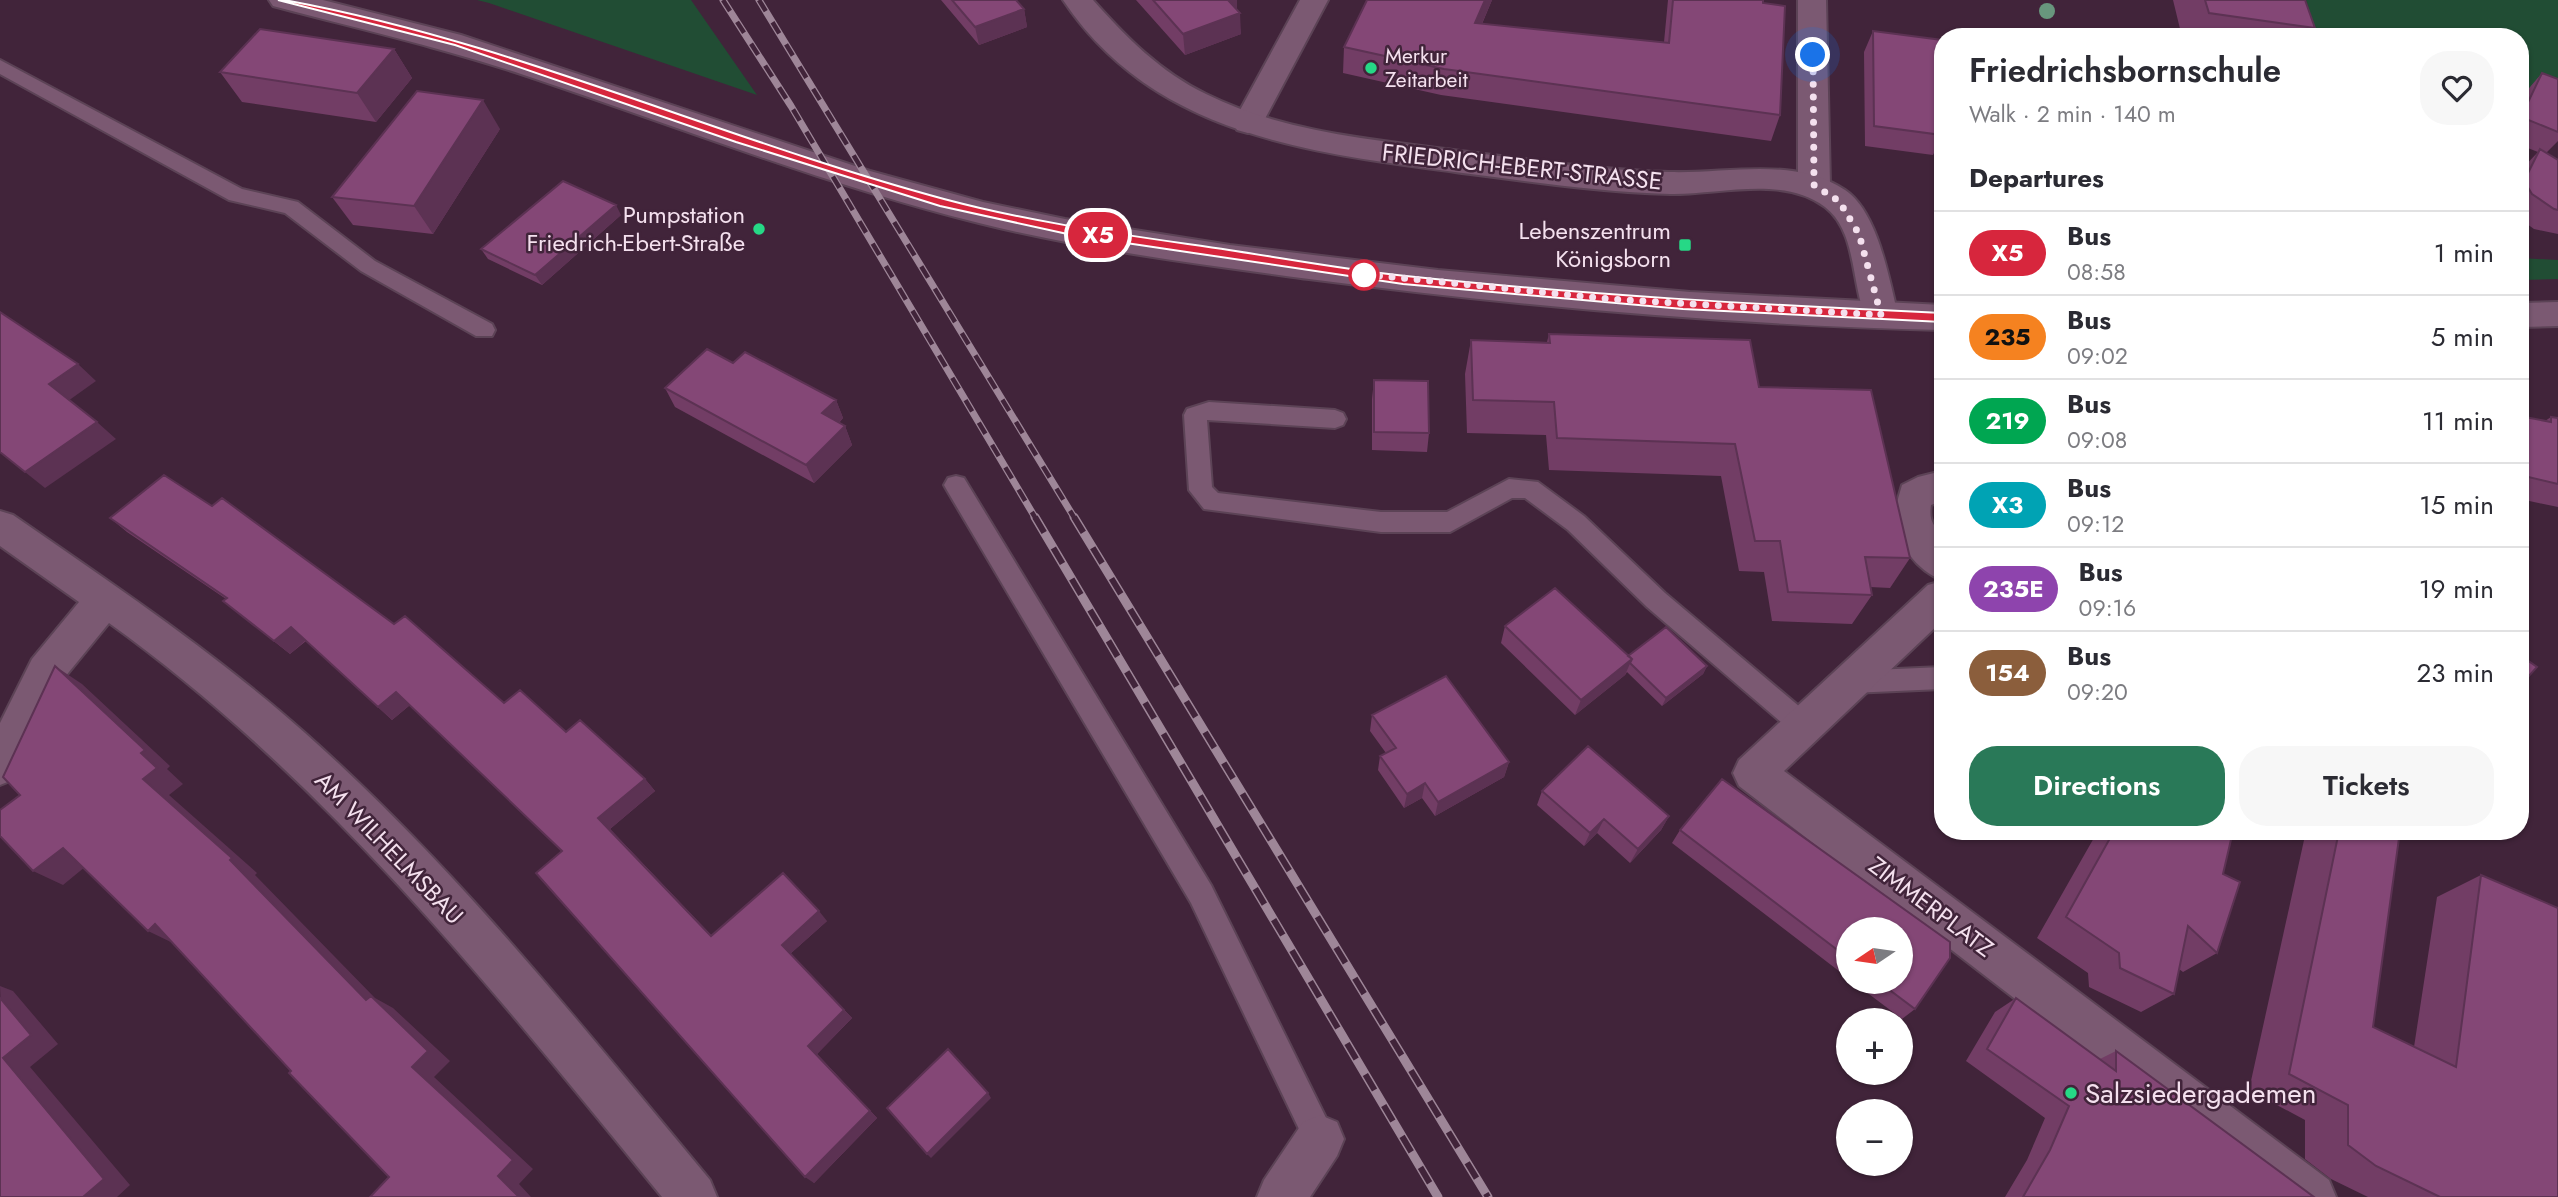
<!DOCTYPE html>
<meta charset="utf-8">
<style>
body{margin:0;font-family:Jost,sans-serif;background:#f7f7f7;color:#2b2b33;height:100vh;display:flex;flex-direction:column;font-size:26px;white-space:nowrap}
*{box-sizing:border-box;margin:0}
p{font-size:23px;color:#7c7c81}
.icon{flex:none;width:38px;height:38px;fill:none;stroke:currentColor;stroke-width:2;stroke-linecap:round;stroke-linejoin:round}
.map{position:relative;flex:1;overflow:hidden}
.details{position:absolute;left:1934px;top:28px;width:595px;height:812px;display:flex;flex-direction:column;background:#fff;border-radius:28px;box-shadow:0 2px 5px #0004}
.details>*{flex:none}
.badge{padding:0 14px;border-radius:23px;font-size:24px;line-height:46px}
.needle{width:46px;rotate:257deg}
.tools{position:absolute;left:1836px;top:917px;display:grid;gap:14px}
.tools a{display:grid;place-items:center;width:77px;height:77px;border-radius:50%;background:#fff;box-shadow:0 2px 5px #0004;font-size:35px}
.you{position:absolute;width:35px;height:35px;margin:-18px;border:5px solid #fff;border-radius:50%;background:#1a73e8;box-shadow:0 0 0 10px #1a73e833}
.map>.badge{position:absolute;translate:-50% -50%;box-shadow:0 0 0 4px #fff}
h2{padding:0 35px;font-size:26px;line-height:63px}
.round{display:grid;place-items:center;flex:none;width:74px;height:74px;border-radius:28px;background:#f7f7f7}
.headline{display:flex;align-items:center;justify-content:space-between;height:119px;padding:0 35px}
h1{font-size:33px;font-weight:600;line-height:52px}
.primary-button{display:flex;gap:14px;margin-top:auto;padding:14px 35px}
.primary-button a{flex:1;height:80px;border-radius:28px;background:#297958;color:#fff;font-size:28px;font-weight:600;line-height:80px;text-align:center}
.primary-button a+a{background:#f7f7f7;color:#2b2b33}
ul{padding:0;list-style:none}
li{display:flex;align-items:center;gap:21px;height:84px;padding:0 35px;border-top:2px solid #e1e1e2}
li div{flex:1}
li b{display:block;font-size:26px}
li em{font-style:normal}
li .badge{min-width:77px;font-weight:700;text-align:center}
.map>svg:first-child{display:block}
.green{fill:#214d34}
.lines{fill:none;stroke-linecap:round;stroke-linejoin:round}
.service-casing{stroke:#5c4356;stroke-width:4}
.minor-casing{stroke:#5c4356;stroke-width:4}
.tertiary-casing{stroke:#5c4356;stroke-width:4}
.secondary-casing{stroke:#5c4356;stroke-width:4}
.service{fill:#7b5972;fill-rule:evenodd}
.minor{fill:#7b5972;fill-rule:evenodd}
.tertiary{fill:#7b5972;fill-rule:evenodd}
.secondary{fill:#7b5972;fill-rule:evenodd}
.rail-far1-casing{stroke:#9e8698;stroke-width:7}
.rail-casing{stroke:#9e8698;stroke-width:9}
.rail-far1{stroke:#41243a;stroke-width:4.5;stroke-dasharray:13;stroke-linecap:butt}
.rail{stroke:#41243a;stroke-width:6;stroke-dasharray:18;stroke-linecap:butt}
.tree{fill:#68967d}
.wall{fill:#723d65}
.shaded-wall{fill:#5c3253}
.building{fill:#844776;stroke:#5c3253;stroke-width:2}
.line{fill:#d7263d;stroke:#fff;stroke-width:2}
.walk{stroke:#f4e0ee;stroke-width:7;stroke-dasharray:0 12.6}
.poi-dot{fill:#26d886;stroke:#41243a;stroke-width:2.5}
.stop-dot{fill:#fff;stroke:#d7263d;stroke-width:3.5}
.labels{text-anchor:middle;stroke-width:5;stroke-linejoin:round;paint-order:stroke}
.far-poi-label{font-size:21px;fill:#f4e0ee;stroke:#41243a;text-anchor:start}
.street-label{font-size:24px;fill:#f4e0ee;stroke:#41243a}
.poi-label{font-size:24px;fill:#f4e0ee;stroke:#41243a;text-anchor:end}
.near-poi-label{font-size:28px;fill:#f4e0ee;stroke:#41243a;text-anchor:start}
</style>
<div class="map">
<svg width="2558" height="1197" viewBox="0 0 2558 1197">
<rect width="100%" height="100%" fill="#41243a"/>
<!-- green -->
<path class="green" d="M477 0H691L757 95 489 3Z
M2306 0H2558V94L2520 91V37H2317Z
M2520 258 2558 260V279L2520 280Z"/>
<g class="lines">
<defs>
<path id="service" d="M0 60 242 189 298 202 375 261 492 324 495 330 492 336H476L361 271 285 213 229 200 0 74Z
M1209 402 1335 410 1343 413 1346 419 1343 425 1335 428 1207 420 1212 487 1218 493 1381 512H1447L1509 479 1538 482 1584 516 1665 593 1813 718 1817 726 1813 734 1804 738 1795 734 1647 607 1568 530 1525 498H1512L1450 532H1381L1204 509 1189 490 1184 415 1187 409Z
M956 476 964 478 1211 885 1331 1128 1335 1139 1331 1150 1320 1154 1309 1150 1191 903 948 492 944 485 948 478Z
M1942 667V689L1851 693 1842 690 1838 682 1842 674 1851 671Z"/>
<path id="minor" d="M1300 0H1328L1259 130 1248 133 1237 130 1233 123Z
M1798 0H1826L1830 185 1825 193 1814 196 1803 193 1798 185Z
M1942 471V501L1931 505C1928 526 1938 525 1942 541 1946 551 1943 570 1942 580 1917 571 1897 543 1893 516L1902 485 1918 477Z
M0 511 13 515C114 585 214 652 305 733 456 867 582 1026 710 1180L717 1197H662C493 990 327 780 109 623L60 683 15 779 0 785V723L32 659 79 602 0 546Z
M1942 581V621L1784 771 2329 1180 2336 1197H2272L1739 786 1733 773 1739 760 1928 585Z
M1320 1115 1337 1122 1344 1139 1337 1156 1310 1197H1257L1264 1180 1303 1122Z"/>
<path id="tertiary" d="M1063 0H1093C1126 37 1160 72 1206 94 1283 132 1369 139 1453 150 1525 159 1597 170 1669 172 1728 174 1793 156 1845 190 1878 212 1889 279 1898 315L1893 324 1881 327 1869 324C1850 290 1859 233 1825 207 1783 175 1718 195 1670 194 1598 192 1526 181 1455 172 1308 152 1153 135 1063 0Z"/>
<path id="secondary" d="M269 0H323L461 35 870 171 983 202 1065 219 1230 245 1438 270 1690 292 1942 305V330C1731 325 1519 306 1309 279 1199 264 1087 250 979 223 823 184 674 125 521 74 439 47 356 28 273 6Z
M2558 302V326L2520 327V303Z"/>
</defs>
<!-- service casing -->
<use href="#service" class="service-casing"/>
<!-- minor casing -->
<use href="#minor" class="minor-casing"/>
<!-- tertiary casing -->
<use href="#tertiary" class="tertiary-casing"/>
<!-- secondary casing -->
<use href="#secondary" class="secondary-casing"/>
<!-- service -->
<use href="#service" class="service"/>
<!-- minor -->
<use href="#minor" class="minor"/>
<!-- tertiary -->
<use href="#tertiary" class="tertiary"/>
<!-- secondary -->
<use href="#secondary" class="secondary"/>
<defs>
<path id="rail-far1" d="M723 0 791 106 1036 519
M759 0 1075 519"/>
<path id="rail" d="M1035 517 1438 1197
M1074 517 1488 1197"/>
</defs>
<!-- rail-far1 casing -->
<use href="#rail-far1" class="rail-far1-casing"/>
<!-- rail casing -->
<use href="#rail" class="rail-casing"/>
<!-- rail-far1 -->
<use href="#rail-far1" class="rail-far1"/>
<!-- rail -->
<use href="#rail" class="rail"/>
</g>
<!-- trees -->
<circle class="tree" cx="2047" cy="11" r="8"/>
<!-- wall -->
<path class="wall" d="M941 0H1016L1024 9 1027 27 979 45Z
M1136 0H1237V9L1241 34 1185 55Z
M1367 0H1492L1482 24 1664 42 1668 0H1763L1780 115 1771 141 1441 95 1343 73 1344 47Z
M2173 0H2305L2315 28 2309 37H2182Z
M1873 31 1942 40V137L1933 155 1865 146 1864 52Z
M394 49 412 78 376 122 242 102 220 72Z
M2542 73 2558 79V141L2546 153 2558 160V234L2534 229 2520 219V171L2538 152 2520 145V102L2524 94Z
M500 129 433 234 353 225 332 197Z
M621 215 542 285 488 259 481 249Z
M1549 334 1759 387 1910 558 1890 588 1870 587 1872 595 1852 624 1772 621 1764 572 1739 571 1721 476 1549 470 1546 435 1467 433 1465 374 1471 340 1547 342Z
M733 363 836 400 843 418 839 423 845 426 852 445 814 483 675 407 665 388Z
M1374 380 1429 433 1427 452 1372 450V399Z
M2520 416 2545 421 2551 417 2558 418V507L2520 499Z
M110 518 394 624 504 703 566 732 645 779 655 791 610 829 712 936 827 921 790 954 852 1018 817 1054 877 1118 814 1183 562 851 410 705 392 720 306 641 290 654 223 601 226 599 127 532Z
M1505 626 1628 656 1707 666 1703 674 1662 706 1627 672 1625 675 1575 715 1501 643Z
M1372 715 1509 762 1504 777 1435 816 1422 798 1404 808 1378 770 1380 756 1386 753 1370 731Z
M1722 779 1950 942V958L1915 1009 1902 1019 1853 982H1900V929H1848V978L1672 843 1680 830Z
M1542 791 1669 816 1661 830 1630 863 1597 833 1584 846 1537 805Z
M2087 831H2233L2223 874 2217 953 2183 972 2179 969 2174 994 2141 1012 2089 987 2088 973 2037 938 2095 836Z
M2306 831H2400L2373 1027 2414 1047 2437 897 2481 875 2558 1197H2368L2331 1179 2305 1159V1120L2249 1090Z
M2016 998 2100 1059 2116 1051 2314 1197H2005L2027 1160 2045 1118 1966 1061 1995 1012Z"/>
<!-- shaded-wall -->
<path class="shaded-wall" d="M1227 0H1237V14L1240 13 1241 34 1185 55 1183 34Z
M1485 0H1492L1471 49 1475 23Z
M1024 9 1027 27 979 45 975 27Z
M394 49 412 78 376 122 357 93Z
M483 100 500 129 433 234 414 206Z
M616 205 621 215 542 285 535 275Z
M78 364 96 381 68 401 49 384Z
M836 400 843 418 830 432 822 413Z
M97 422 116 439 45 488 25 472Z
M845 426 852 445 814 483 806 465Z
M291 627 306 640 290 654 274 641Z
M1632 659 1625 675 1575 715 1581 700Z
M55 666 82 684 170 766 167 769 183 784 169 795 257 873 255 875 375 998 393 1008 450 1061 434 1077 533 1169 519 1184 531 1197H519L498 1176 412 1067 366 1000 143 779Z
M1707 666 1703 674 1662 706 1666 698Z
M396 692 410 705 392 720 378 707Z
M1509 762 1504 777 1435 816 1438 802Z
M645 779 655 791 610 829 721 946 598 818Z
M1425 783 1422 798 1404 808 1407 794Z
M1669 816 1661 830 1630 863 1638 849Z
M1604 819 1597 833 1584 846 1590 833Z
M63 848 91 862 63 885 33 871Z
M819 911 827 921 790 954 782 945Z
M155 924 175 944 148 931Z
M0 986 13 991 58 1044 30 1067 130 1185 117 1197H83L3 1058Z
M844 1010 852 1018 817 1054 877 1118 814 1183 805 1177 808 1046Z
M988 1093 991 1098 931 1158 927 1154Z"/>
<!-- building -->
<path class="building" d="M952 0H1016L1024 9 975 27Z
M1153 0H1228L1240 13 1183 34Z
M1367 0H1485L1475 23 1669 43 1673 0H1763V3L1785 6 1780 115 1444 69 1344 47Z
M2205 0H2305L2315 28 2209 13Z
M260 29 394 49 357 93 220 72Z
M1873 31 1942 40V89H1940L1942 135 1874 126Z
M2542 73 2558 79V132L2521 117Z
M417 91 483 100 414 206 332 197Z
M2540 149 2558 160V210L2554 209 2532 194 2524 181Z
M563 181 616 205 535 275 481 249Z
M0 312 78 364 49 384 97 422 25 472 0 452Z
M1549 334 1750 340 1759 387 1871 390 1910 558 1865 557 1872 595 1788 592 1780 541H1755L1735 444 1557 438 1554 402 1473 400 1471 340 1550 343Z
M707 349 733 363 745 352 836 400 822 413 845 426 806 465 665 388Z
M1374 380 1428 381 1429 433 1374 432Z
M2520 416 2551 422V417L2558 418V484L2520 475Z
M164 475 212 506 222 498 394 624 405 616 504 703 520 690 566 732 580 720 645 779 598 818 711 936 783 873 819 911 782 945 844 1010 808 1046 870 1111 805 1177 536 873 562 851 396 692 378 707 291 627 274 641 223 601 227 598 110 518Z
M1555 588 1632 659 1581 700 1505 626Z
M1666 627 1707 666 1666 698 1630 663 1632 659 1628 656Z
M2520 655 2537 667 2520 686Z
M55 666 145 750 141 753 157 768 143 779 232 858 230 860 366 1000 371 996 428 1051 412 1067 513 1160 498 1176 519 1197H370L389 1177 289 1073 291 1071 155 924 148 931 63 848 33 871 0 836V810L20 795 3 777Z
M1446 676 1509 762 1438 802 1425 783 1407 794 1380 756 1396 748 1372 715Z
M1588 746 1669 816 1638 849 1604 819 1590 833 1542 791Z
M1722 779 1950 942V958L1915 1009 1879 982H1900V929H1848V958L1680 830Z
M2114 831H2233L2223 874 2240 882 2217 953 2188 926 2174 994 2120 968 2119 953 2066 917Z
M2339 831H2400L2373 1027 2456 1067 2481 875 2558 908V1197H2440L2376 1166 2348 1145V1105L2289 1074Z
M0 998 31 1035 3 1058 104 1179 83 1197H0Z
M2016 998 2116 1071V1051L2314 1197H2023L2050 1150 2069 1106 1987 1049Z
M948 1049 988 1093 927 1154 887 1108Z"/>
<!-- line -->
<path class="line" d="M278 0H284C510 41 721 139 944 199 1037 224 1134 236 1229 250 1288 259 1347 270 1406 276 1585 295 1764 305 1942 313L1948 318 1942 322 1683 309 1403 284 1072 235 940 206 736 142 455 45Z"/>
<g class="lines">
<!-- walk -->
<path class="walk" d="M1364 275 1353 273 1610 299 1881 315 1859 234 1839 201 1814 185 1813 55"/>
</g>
<!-- markers -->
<g class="poi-dot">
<circle cx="1371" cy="68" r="7"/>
<circle cx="759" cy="229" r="7"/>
<rect x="1678" y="238" width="14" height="14" rx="3.5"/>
<circle cx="2071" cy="1093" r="7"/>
</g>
<circle class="stop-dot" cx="1364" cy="275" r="14"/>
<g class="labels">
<!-- far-poi labels -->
<g class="far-poi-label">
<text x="1385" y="63">Merkur<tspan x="1385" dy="24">Zeitarbeit</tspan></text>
</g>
<!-- street labels -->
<g class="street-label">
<text transform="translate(1522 167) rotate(6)" y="8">FRIEDRICH-EBERT-STRASSE</text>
<text transform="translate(389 848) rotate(46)" y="8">AM WILHELMSBAU</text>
<text transform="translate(1931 907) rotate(37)" y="8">ZIMMERPLATZ</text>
</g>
<!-- poi labels -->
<g class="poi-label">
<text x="745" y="223">Pumpstation<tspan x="745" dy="28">Friedrich-Ebert-Straße</tspan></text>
<text x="1671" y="239">Lebenszentrum<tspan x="1671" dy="28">Königsborn</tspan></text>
</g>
<!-- near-poi labels -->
<g class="near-poi-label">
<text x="2085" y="1103">Salzsiedergademen</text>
</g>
</g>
</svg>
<div class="tools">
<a><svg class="needle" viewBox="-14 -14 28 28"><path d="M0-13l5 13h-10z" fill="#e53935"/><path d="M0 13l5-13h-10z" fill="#7c7c81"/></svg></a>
<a>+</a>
<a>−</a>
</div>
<div class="you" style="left:1813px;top:55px"></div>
<b class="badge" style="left:1098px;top:235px;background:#d7263d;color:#fff">X5</b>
<section class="details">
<div class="headline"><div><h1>Friedrichsbornschule</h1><p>Walk · 2 min · 140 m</p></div><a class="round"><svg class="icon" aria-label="heart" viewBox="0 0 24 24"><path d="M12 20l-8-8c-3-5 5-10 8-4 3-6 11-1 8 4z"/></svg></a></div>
<h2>Departures</h2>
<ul>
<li><span class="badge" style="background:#d7263d;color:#fff">X5</span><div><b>Bus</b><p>08:58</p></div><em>1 min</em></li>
<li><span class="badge" style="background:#f58220;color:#111">235</span><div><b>Bus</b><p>09:02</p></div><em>5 min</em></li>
<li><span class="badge" style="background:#00a651;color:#fff">219</span><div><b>Bus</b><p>09:08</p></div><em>11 min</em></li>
<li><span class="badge" style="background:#00a3b4;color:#fff">X3</span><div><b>Bus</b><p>09:12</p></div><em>15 min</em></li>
<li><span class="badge" style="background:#8e44ad;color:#fff">235E</span><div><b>Bus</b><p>09:16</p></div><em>19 min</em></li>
<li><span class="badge" style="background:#8b5e3c;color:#fff">154</span><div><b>Bus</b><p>09:20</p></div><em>23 min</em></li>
</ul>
<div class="primary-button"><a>Directions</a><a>Tickets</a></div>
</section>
</div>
